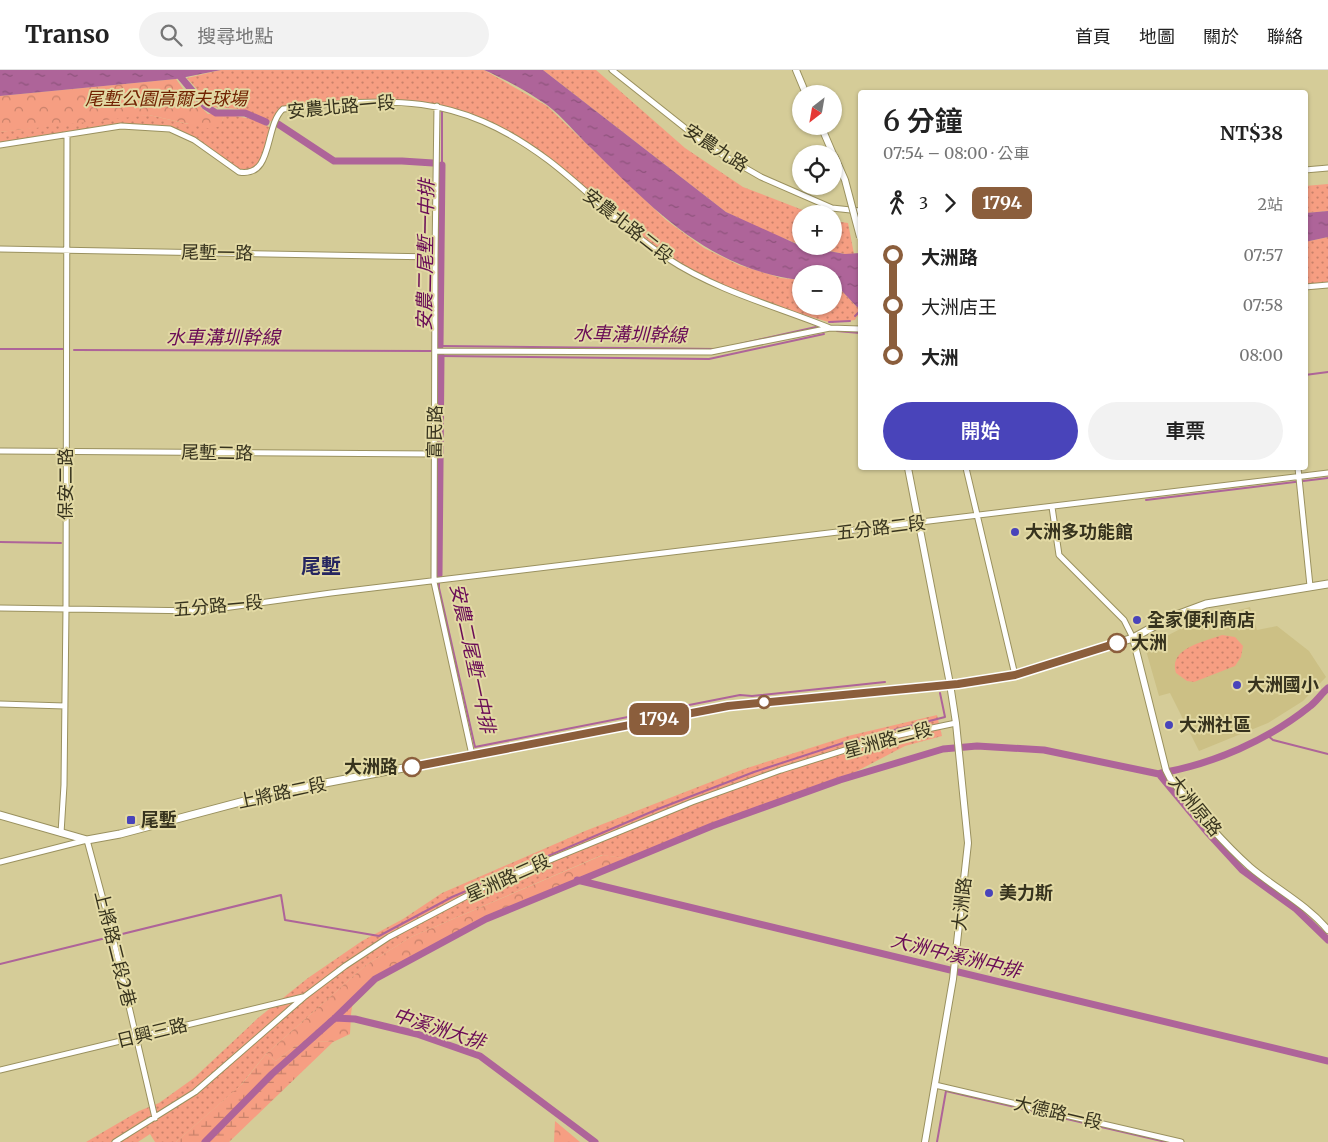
<!DOCTYPE html>
<html lang="zh-TW">
<meta charset="utf-8">
<style>
body{margin:0;font-family:Merriweather,"Noto Sans TC",serif;background:#f2f2f2;color:#222;height:100vh;display:flex;flex-direction:column;font-size:19px;white-space:nowrap}
*{box-sizing:border-box;margin:0}
p{font-size:16px;color:#767676}
.icon{flex:none;width:28px;height:28px;fill:none;stroke:currentColor;stroke-width:2;stroke-linecap:round;stroke-linejoin:round}
.map{position:relative;flex:1;overflow:hidden}
.panel{position:absolute;left:858px;top:20px;width:450px;height:380px;display:flex;flex-direction:column;background:#fff;border-radius:5px;box-shadow:0 1px 4px #0004}
.panel>*{flex:none}
.badge{padding:0 10px;border-radius:8px;font-size:18px;line-height:32px}
.needle{width:32px;rotate:211deg}
.controls{position:absolute;left:792px;top:15px;display:grid;gap:10px}
.controls a{display:grid;place-items:center;width:50px;height:50px;border-radius:50%;background:#fff;box-shadow:0 1px 4px #0004;font-size:25px}
.map>.badge{position:absolute;translate:-50% -50%;box-shadow:0 0 0 2px #fff}
.legs{display:flex;align-items:center;gap:8px;height:55px;padding:0 25px;font-size:16px}
.legs p{margin-inline-start:auto}
.head{display:flex;align-items:center;justify-content:space-between;height:85px;padding:0 25px}
h1{font-size:28px;font-weight:600;line-height:38px}
.primary-button{display:flex;gap:10px;margin-top:auto;padding:10px 25px}
.primary-button a{flex:1;height:58px;border-radius:30px;background:#4944ba;color:#fff;font-size:20px;font-weight:600;line-height:58px;text-align:center}
.primary-button a+a{background:#f2f2f2;color:#222}
ul{padding:0 25px;list-style:none}
li{display:flex;align-items:center;gap:18px;height:50px;font-size:19px}
li i{display:grid;place-items:center;width:8px;height:100%;margin:0 6px;background:currentColor}
li i::after{content:'';width:12px;height:12px;margin:-6px;border:4px solid;border-radius:50%;background:#fff}
li p{margin-inline-start:auto}
li:first-child i{background:linear-gradient(#0000 50%,currentColor 0)}
li:last-child i{background:linear-gradient(currentColor 50%,#0000 0)}
header{display:flex;align-items:center;gap:30px;box-sizing:border-box;height:70px;padding:0 25px;background:#fff;border-bottom:1px solid #e0e0e0}
header strong{font-size:24px}
nav{display:flex;gap:28px;margin-inline-start:auto;font-size:18px}
.search{width:350px;height:45px;background:#f2f2f2;display:flex;align-items:center;gap:12px;box-sizing:border-box;padding:0 18px;border-radius:28px;color:#767676;font-size:19px}
.map>svg:first-child{display:block}
.built{fill:#ccc085}
.grass{fill:url(#grass-dots)}
.forest{fill:url(#forest-crowns)}
.wetland{fill:url(#wetland-marsh)}
.water{fill:url(#water-ripples)}
.lines{fill:none;stroke-linecap:round;stroke-linejoin:round}
.stream{stroke:#ae6499;stroke-width:2}
.canal{stroke:#ae6499;stroke-width:7}
.minor-casing{stroke:#9a915f;stroke-width:7}
.tertiary-casing{stroke:#9a915f;stroke-width:8}
.secondary-casing{stroke:#9a915f;stroke-width:9}
.minor{stroke:#fff;stroke-width:5}
.tertiary{stroke:#fff;stroke-width:6}
.secondary{stroke:#fff;stroke-width:7}
.tertiary-bridge-casing{stroke:#9a915f;stroke-width:8;stroke-linecap:butt}
.tertiary-bridge{stroke:#fff;stroke-width:6}
.line-1-casing{stroke:#fff;stroke-width:11}
.line-1{stroke:#8b5e3c;stroke-width:8}
.poi-dot{fill:#4944ba;stroke:#e2d9a4;stroke-width:2}
.stop-1-dot{fill:#fff;stroke:#8b5e3c;stroke-width:2.5}
.labels{text-anchor:middle;stroke-width:4;stroke-linejoin:round;paint-order:stroke}
.park-label{font-size:18px;font-style:italic;fill:#712202;stroke:#e2d9a4}
.street-label{font-size:18px;fill:#37331e;stroke:#e2d9a4}
.poi-label{font-size:18px;font-weight:bold;fill:#37331e;stroke:#e2d9a4;text-anchor:start}
.stop-label{font-size:18px;font-weight:bold;fill:#37331e;stroke:#e2d9a4;text-anchor:start}
.water-label{font-size:19px;font-style:italic;fill:#6a0c57;stroke:#e2d9a4}
.quarter-label{font-size:20px;font-weight:bold;fill:#262660;stroke:#e2d9a4}
</style>
<header>
<strong>Transo</strong>
<div class="search"><svg class="icon" aria-label="search" viewBox="0 0 24 24"><circle cx="10" cy="10" r="6"/><path d="M15 15l6 6"/></svg>搜尋地點</div>
<nav><a>首頁</a><a>地圖</a><a>關於</a><a>聯絡</a></nav>
</header>
<div class="map">
<svg width="1328" height="1072" viewBox="0 0 1328 1072">
<defs>
<pattern id="grass-dots" width="8" height="8" patternUnits="userSpaceOnUse" patternTransform="scale(1.25)"><rect width="8" height="8" fill="#f69e82"/><path d="M2 2h.1M6 6h.1" fill="none" stroke="#c8816a" stroke-width="1.8" stroke-linecap="round"/></pattern>
<pattern id="forest-crowns" width="20" height="18" patternUnits="userSpaceOnUse" patternTransform="scale(1.25)"><rect width="20" height="18" fill="#f69e82"/><path d="M2 6a3 3 0 1 1 6 0M12 15a3 3 0 1 1 6 0" fill="none" stroke="#c8816a"/></pattern>
<pattern id="wetland-marsh" width="20" height="14" patternUnits="userSpaceOnUse" patternTransform="scale(1.25)"><rect width="20" height="14" fill="#f69e82"/><path d="M1 5h8M5 5V1M11 12h8M15 12V8" fill="none" stroke="#c8816a"/></pattern>
<pattern id="water-ripples" width="26" height="14" patternUnits="userSpaceOnUse" patternTransform="scale(1.25)"><rect width="26" height="14" fill="#ae6499"/><path d="M2 4q2-2 4 0t4 0M15 11q2-2 4 0t4 0" fill="none" stroke="#8e537c"/></pattern>
</defs>
<rect width="100%" height="100%" fill="#d5cc98"/>
<!-- built -->
<path class="built" d="M1250 537 1257 560 1277 556 1309 581 1326 607 1303 631 1268 653 1199 681 1170 623 1159 626 1145 577 1192 553Z"/>
<!-- grass -->
<path class="grass" d="M221 0H484L547 36 666 150 704 178 739 195 781 208 801 210V236H834V217L841 220 857 237H860V247L857 246 855 250 832 253 743 227 668 189 547 90 484 50 401 31 283 39 273 52 238 39 213 37 187 8Z
M543 0H596L685 78 743 117 813 144H801V175L767 162 726 142Z
M225 44 252 49 271 58 259 98 239 102 218 86 170 59 121 56 0 75V62L125 46 149 45 188 54 222 51Z
M1328 114V141L1305 143V116Z
M834 151 848 153 854 184H845L804 176H834Z
M1328 167V212L1305 215V172Z
M1222 565 1235 567 1243 576 1241 587 1235 596 1194 612 1187 611 1176 603C1168 578 1204 572 1222 565Z
M937 645 942 666 905 676 840 710 712 756 630 789 602 785 411 867 366 895 266 984 240 1016 176 1072H155L150 1064 138 1072H86L139 1041 159 1033 194 1008 258 948 308 908 362 871 403 849 442 823 585 761 744 699 848 666Z"/>
<!-- forest -->
<path class="forest" d="M176 9 186 23 208 44H225L220 56 211 59 149 45 0 62V26Z
M603 785 630 789 486 849 375 909C349 928 352 934 350 964L333 972 316 971 295 976 276 991 266 984 366 895 411 867Z
M555 1051 580 1072H554Z"/>
<!-- wetland -->
<path class="wetland" d="M316 971 333 972 229 1072H176L242 1014 266 984 276 991 295 976Z"/>
<!-- water -->
<path class="water" d="M0 0H221L176 9 0 26Z
M484 0H543L726 142 801 176 845 184 860 183V237H857L841 220 834 217V204H801V210C710 200 653 139 591 78 576 64 563 47 547 35 528 22 505 9 484 0Z
M1328 141V167L1305 172V143Z"/>
<g class="lines">
<!-- stream -->
<path class="stream" d="M442 42V95
M855 246 860 241
M829 252 850 251
M837 261 860 263
M740 274 816 257
M441 276 716 279
M0 279H64
M74 280 431 281
M441 286 709 289 824 264
M1305 305 1328 302
M1146 430 1328 408
M0 472 61 473
M439 505V518L475 677 740 625 752 626 885 612
M1267 665 1273 670 1328 684
M0 894 281 825 285 850 379 866 452 827 658 739 754 702 843 673 945 647 940 623
M937 1072 946 1021 1166 1072"/>
<!-- canal -->
<path class="canal" d="M169 0 179 5 205 36 216 43H245L266 52
M278 54 334 91H402L433 93
M440 276 442 95
M439 505 441 286
M1161 703C1213 694 1268 670 1309 637 1316 632 1321 624 1328 618
M577 810 1328 991
M335 948 355 949 417 964 480 986 595 1072
M205 1072 272 1004 335 948 375 909 486 849 712 756 840 710 943 679 977 676 1044 680 1159 704 1208 763 1242 800 1296 839 1328 870"/>
<defs>
<path id="minor" d="M612 0 709 77 761 107 832 138 860 141
M437 36 435 187 434 512 472 685
M0 75 121 56 170 59 194 70 239 102C274 108 264 56 283 39 390 28 456 21 548 90 589 121 624 160 667 188 717 221 775 236 830 258
M1305 100 1328 98
M0 179 435 187
M1305 217 1328 215
M436 281 711 282 830 258 860 259
M0 381 434 384
M966 398 1015 605
M1298 398 1310 516
M1052 437 1059 485 1124 550 1133 568
M0 538 202 541 331 523 1328 403
M0 634 65 636
M61 763 64 715 66 538 67 65
M0 792 87 770 111 859 155 1048
M0 1000 303 927
M935 1015 1181 1072
M115 1072 195 1022 304 927 345 896 389 867 486 816 692 732 781 700 880 669 956 653"/>
<path id="tertiary" d="M796 0 806 24
M821 56 833 84
M908 398 950 614 956 653 968 773 953 909 925 1072
M1133 568 1166 700 1170 708C1194 739 1221 771 1250 797 1276 819 1306 834 1328 860"/>
<path id="secondary" d="M0 745 87 770 120 764 278 722 728 636 958 614 1015 605 1133 568 1171 547 1206 534 1328 514"/>
</defs>
<!-- minor casing -->
<use href="#minor" class="minor-casing"/>
<!-- tertiary casing -->
<use href="#tertiary" class="tertiary-casing"/>
<!-- secondary casing -->
<use href="#secondary" class="secondary-casing"/>
<!-- minor -->
<use href="#minor" class="minor"/>
<!-- tertiary -->
<use href="#tertiary" class="tertiary"/>
<!-- secondary -->
<use href="#secondary" class="secondary"/>
<defs>
<path id="tertiary-bridge" d="M834 85 845 110 860 167"/>
</defs>
<!-- tertiary-bridge casing -->
<use href="#tertiary-bridge" class="tertiary-bridge-casing"/>
<!-- tertiary-bridge -->
<use href="#tertiary-bridge" class="tertiary-bridge"/>
</g>
<g class="lines">
<defs>
<path id="line-1" d="M412 697 728 636 958 614 1015 605 1117 573"/>
</defs>
<!-- line-1 casing -->
<use href="#line-1" class="line-1-casing"/>
<!-- line-1 -->
<use href="#line-1" class="line-1"/>
</g>
<!-- markers -->
<g class="poi-dot">
<circle cx="1015" cy="462" r="5"/>
<circle cx="1137" cy="550" r="5"/>
<circle cx="1237" cy="615" r="5"/>
<circle cx="1169" cy="655" r="5"/>
<rect x="126" y="745" width="10" height="10" rx="2.5"/>
<circle cx="989" cy="823" r="5"/>
</g>
<g class="stop-1-dot">
<circle cx="1117" cy="573" r="9"/>
<circle cx="764" cy="632" r="6"/>
<circle cx="412" cy="697" r="9"/>
</g>
<g class="labels">
<!-- park labels -->
<g class="park-label">
<text x="166" y="35">尾塹公園高爾夫球場</text>
</g>
<!-- street labels -->
<g class="street-label">
<text transform="translate(341 37) rotate(-5)" y="6">安農北路一段</text>
<text transform="translate(716 78) rotate(33)" y="6">安農九路</text>
<text transform="translate(628 156) rotate(38)" y="6">安農北路二段</text>
<text transform="translate(217 183) rotate(1)" y="6">尾塹一路</text>
<text transform="translate(435 362) rotate(-89)" y="6">富民路</text>
<text transform="translate(217 383) rotate(1)" y="6">尾塹二路</text>
<text transform="translate(66 414) rotate(-90)" y="6">保安二路</text>
<text transform="translate(881 458) rotate(-7)" y="6">五分路二段</text>
<text transform="translate(218 536) rotate(-5)" y="6">五分路一段</text>
<text transform="translate(888 670) rotate(-15)" y="6">星洲路二段</text>
<text transform="translate(282 723) rotate(-12)" y="6">上將路二段</text>
<text transform="translate(1195 736) rotate(51)" y="6">大洲原路</text>
<text transform="translate(508 808) rotate(-24)" y="6">星洲路二段</text>
<text transform="translate(962 834) rotate(-84)" y="6">大洲路</text>
<text transform="translate(115 879) rotate(76)" y="6">上將路二段2巷</text>
<text transform="translate(152 963) rotate(-14)" y="6">日興三路</text>
<text transform="translate(1058 1043) rotate(13)" y="6">大德路一段</text>
</g>
<!-- poi labels -->
<g class="poi-label">
<text x="1025" y="468">大洲多功能館</text>
<text x="1147" y="556">全家便利商店</text>
<text x="1247" y="621">大洲國小</text>
<text x="1179" y="661">大洲社區</text>
<text x="141" y="756">尾塹</text>
<text x="999" y="829">美力斯</text>
</g>
<!-- stop labels -->
<g class="stop-label">
<text x="1131" y="579">大洲</text>
<text x="398" y="703" text-anchor="end">大洲路</text>
</g>
<!-- water labels -->
<g class="water-label">
<text transform="translate(425 185) rotate(-89)" y="7">安農二尾塹一中排</text>
<text transform="translate(630 264) rotate(1)" y="7">水車溝圳幹線</text>
<text x="223" y="274">水車溝圳幹線</text>
<text transform="translate(473 588) rotate(78)" y="7">安農二尾塹一中排</text>
<text transform="translate(956 885) rotate(14)" y="7">大洲中溪洲中排</text>
<text transform="translate(439 958) rotate(18)" y="7">中溪洲大排</text>
</g>
<!-- quarter labels -->
<g class="quarter-label">
<text x="321" y="503">尾塹</text>
</g>
</g>
</svg>
<div class="controls">
<a><svg class="needle" viewBox="-14 -14 28 28"><path d="M0-13l5 13h-10z" fill="#e53935"/><path d="M0 13l5-13h-10z" fill="#767676"/></svg></a>
<a><svg class="icon" aria-label="locate" viewBox="0 0 24 24"><circle cx="12" cy="12" r="6"/><path d="M12 2v4M12 18v4M2 12h4M18 12h4"/></svg></a>
<a>+</a>
<a>−</a>
</div>
<b class="badge" style="left:659px;top:649px;background:#8b5e3c;color:#fff">1794</b>
<section class="panel">
<div class="head"><div><h1>6 分鐘</h1><p>07:54 – 08:00 · 公車</p></div><b>NT$38</b></div>
<div class="legs"><svg class="icon" aria-label="walk" viewBox="0 0 24 24"><circle cx="13" cy="4" r="2"/><path d="M13 8l-2 6 4 7M11 14l-3 7M7 12l3-4h3l4 4"/></svg>3<svg class="icon" aria-label="forward" viewBox="0 0 24 24"><path d="M9 5l7 7-7 7"/></svg><b class="badge" style="background:#8b5e3c;color:#fff">1794</b><p>2站</p></div>
<ul>
<li><i style="color:#8b5e3c"></i><b>大洲路</b><p>07:57</p></li>
<li><i style="color:#8b5e3c"></i><span>大洲店王</span><p>07:58</p></li>
<li><i style="color:#8b5e3c"></i><b>大洲</b><p>08:00</p></li>
</ul>
<div class="primary-button"><a>開始</a><a>車票</a></div>
</section>
</div>
